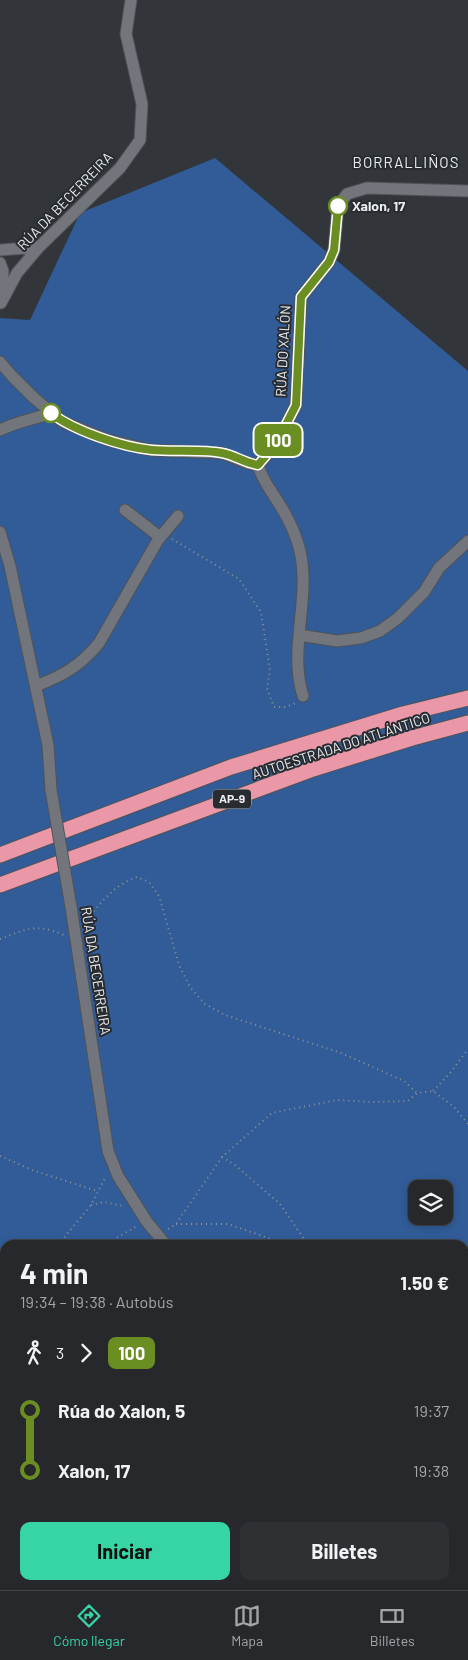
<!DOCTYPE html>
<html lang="es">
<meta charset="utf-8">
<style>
body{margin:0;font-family:Barlow,sans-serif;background:#2e3034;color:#f1f3f6;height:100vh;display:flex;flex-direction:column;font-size:19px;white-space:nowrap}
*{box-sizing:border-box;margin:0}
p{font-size:16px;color:#a4a6a9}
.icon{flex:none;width:28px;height:28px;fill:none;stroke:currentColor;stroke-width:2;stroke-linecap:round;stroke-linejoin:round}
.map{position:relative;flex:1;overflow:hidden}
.details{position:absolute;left:0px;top:1240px;width:469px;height:350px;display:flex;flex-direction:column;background:#26282c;border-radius:15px 15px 0 0;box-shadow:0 2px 8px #0003,0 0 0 1px #424448}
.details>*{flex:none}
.badge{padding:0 10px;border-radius:8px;font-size:18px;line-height:32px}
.tools{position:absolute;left:408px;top:1180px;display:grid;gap:10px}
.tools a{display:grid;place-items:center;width:45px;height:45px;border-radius:10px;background:#26282c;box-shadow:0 2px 8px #0003,0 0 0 1px #424448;font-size:25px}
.map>.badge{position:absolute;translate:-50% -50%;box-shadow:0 0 0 2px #fff}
.legs{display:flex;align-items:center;gap:8px;height:55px;padding:0 20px;font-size:16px}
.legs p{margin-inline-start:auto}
.overview{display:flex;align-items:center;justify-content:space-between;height:85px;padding:0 20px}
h1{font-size:28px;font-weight:700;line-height:38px}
.button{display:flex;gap:10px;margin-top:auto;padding:10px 20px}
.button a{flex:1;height:58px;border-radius:10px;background:#37d4a6;color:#111;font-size:20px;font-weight:700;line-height:58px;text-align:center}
.button a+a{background:#2e3034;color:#f1f3f6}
ul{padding:0 20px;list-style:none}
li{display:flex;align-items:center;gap:18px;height:60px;font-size:19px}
li i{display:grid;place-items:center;width:8px;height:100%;margin:0 6px;background:currentColor}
li i::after{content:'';width:12px;height:12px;margin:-6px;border:4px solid;border-radius:50%;background:#26282c}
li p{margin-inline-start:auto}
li:first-child i{background:linear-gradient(#0000 50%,currentColor 0)}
li:last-child i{background:linear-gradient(currentColor 50%,#0000 0)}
.tabs{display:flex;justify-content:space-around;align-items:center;height:70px;border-top:1px solid #424448;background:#26282c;font-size:14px;color:#a4a6a9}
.tabs a{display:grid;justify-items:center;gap:2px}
.tabs .active{color:#37d4a6}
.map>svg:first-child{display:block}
.built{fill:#3b424b}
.forest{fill:#315c97;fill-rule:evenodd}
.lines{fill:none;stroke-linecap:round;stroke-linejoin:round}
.service-casing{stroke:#505358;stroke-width:8}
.minor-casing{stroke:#505358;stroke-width:13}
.motorway-casing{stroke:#505358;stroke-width:17}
.path{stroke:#8e9296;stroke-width:2;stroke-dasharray:1 4;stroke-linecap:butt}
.service{stroke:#72767c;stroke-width:5.5}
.minor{stroke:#72767c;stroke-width:11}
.motorway{stroke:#ea97a8;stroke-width:15}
.minor-bridge-casing{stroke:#505358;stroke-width:13;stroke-linecap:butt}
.minor-bridge{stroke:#72767c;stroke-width:11}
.line-1-casing{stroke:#fff;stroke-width:11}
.line-1{stroke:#6b8e23;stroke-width:8}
.stop-1-dot{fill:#fff;stroke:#6b8e23;stroke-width:2.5}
.labels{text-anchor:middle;stroke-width:4;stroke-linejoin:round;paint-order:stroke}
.shield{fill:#282c31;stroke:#b0b3b7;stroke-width:1}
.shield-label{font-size:12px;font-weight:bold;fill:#eaedf0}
.street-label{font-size:14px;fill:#eaedf0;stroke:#282c31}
.stop-label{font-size:14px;font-weight:bold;fill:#eaedf0;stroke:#282c31;text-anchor:start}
.neighbourhood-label{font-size:15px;letter-spacing:1px;fill:#eaedf0;stroke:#282c31}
</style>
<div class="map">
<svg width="468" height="1590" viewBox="0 0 468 1590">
<rect width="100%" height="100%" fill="#32363b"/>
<!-- built -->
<path class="built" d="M464 1387H468V1590H391L398 1585H464Z"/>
<!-- forest -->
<path class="forest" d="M215 158 468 371V1387H464V1245H5V1585L398 1586 391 1590H0V318L30 320 80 213ZM416 1189H444V1216H416Z"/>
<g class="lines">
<defs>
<path id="service" d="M464 1423H468
M464 1579H468
M386 1590 394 1585"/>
<path id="minor" d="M0 250 39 247
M0 263 3 271 2 298
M1 303 17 273 39 247 120 168 140 140 142 104 126 34 131 0
M0 362 12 376 34 398 63 422 108 440 150 450 222 453 247 463 258 465 276 444 296 405 301 297 329 262 334 250 338 206 347 194 367 188 468 191
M0 430C16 422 34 419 51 413
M258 465C262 480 270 489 278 502 287 516 296 534 300 551 311 599 288 649 303 696
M125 510 160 537
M0 532 10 566 48 745 51 790
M299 635 337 641 361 638 380 631 398 618 424 592 439 568 468 541
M36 686C64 675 80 666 99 643L158 540 178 516
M71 907 108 1151 118 1176 147 1222 166 1245
M363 1585 365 1590"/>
<path id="motorway" d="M0 855 231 767 403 714 468 698
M0 885 313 769 412 738 468 723"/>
</defs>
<!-- service casing -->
<use href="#service" class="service-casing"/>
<!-- minor casing -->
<use href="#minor" class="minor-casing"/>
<!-- motorway casing -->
<use href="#motorway" class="motorway-casing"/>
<!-- path -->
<path class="path" d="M172 539 239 579 261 612 270 670 267 688 274 707H285L296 703
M84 923C100 904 113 885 137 877L149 882 159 896 179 965 190 987 205 1004 225 1015 341 1053 404 1081 417 1093
M0 939C27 929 36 923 64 935
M433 1091 450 1073 468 1049
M0 1156 32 1170 97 1191
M222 1157 235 1165 280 1204 308 1245
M91 1205 104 1202 123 1206
M176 1224H228L271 1239 281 1245
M168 1229 176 1224 222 1157 272 1113 337 1100 372 1102 408 1101 417 1093 433 1091 454 1107 468 1124
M58 1245 91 1205 106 1176
M104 1245 137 1226
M0 1331 5 1322
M464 1350H468
M0 1356 5 1350
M0 1548 5 1547"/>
<!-- service -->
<use href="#service" class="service"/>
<!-- minor -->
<use href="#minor" class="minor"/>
<!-- motorway -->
<use href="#motorway" class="motorway"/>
<defs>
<path id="minor-bridge" d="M51 790 71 907"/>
</defs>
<!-- minor-bridge casing -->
<use href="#minor-bridge" class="minor-bridge-casing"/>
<!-- minor-bridge -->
<use href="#minor-bridge" class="minor-bridge"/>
</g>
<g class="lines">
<defs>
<path id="line-1" d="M51 413C74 431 122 447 152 450 173 452 202 449 222 453 234 455 245 463 258 465L276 444 296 405 301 297 329 262 334 250 338 206"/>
</defs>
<!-- line-1 casing -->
<use href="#line-1" class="line-1-casing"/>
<!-- line-1 -->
<use href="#line-1" class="line-1"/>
</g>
<!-- markers -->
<g class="stop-1-dot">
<circle cx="338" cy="206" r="9"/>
<circle cx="51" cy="413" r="9"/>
</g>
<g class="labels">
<!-- shield labels -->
<rect class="shield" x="213" y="789.5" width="38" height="19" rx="4"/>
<g class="shield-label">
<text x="232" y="803">AP-9</text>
</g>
<!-- street labels -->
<g class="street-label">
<text transform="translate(65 201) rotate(-46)" y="5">RÚA DA BECERREIRA</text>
<text transform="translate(283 351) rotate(-87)" y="5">RÚA DO XALÓN</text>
<text transform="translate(341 746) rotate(-18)" y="5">AUTOESTRADA DO ATLÁNTICO</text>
<text transform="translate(96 971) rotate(81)" y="5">RÚA DA BECERREIRA</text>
</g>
<!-- stop labels -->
<g class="stop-label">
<text x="352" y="211">Xalon, 17</text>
</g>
<!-- neighbourhood labels -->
<g class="neighbourhood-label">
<text x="406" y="168">BORRALLIÑOS</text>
</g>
</g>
</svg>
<div class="tools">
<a><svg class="icon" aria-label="layers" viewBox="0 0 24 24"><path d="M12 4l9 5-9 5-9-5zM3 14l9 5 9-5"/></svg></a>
</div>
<b class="badge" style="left:278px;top:440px;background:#6b8e23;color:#fff">100</b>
<section class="details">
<div class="overview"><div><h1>4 min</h1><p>19:34 – 19:38 · Autobús</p></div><b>1.50 €</b></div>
<div class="legs"><svg class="icon" aria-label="walk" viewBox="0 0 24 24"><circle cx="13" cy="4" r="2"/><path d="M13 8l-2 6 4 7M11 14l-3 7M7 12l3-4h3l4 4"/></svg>3<svg class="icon" aria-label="forward" viewBox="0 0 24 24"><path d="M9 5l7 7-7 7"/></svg><b class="badge" style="background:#6b8e23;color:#fff">100</b></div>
<ul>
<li><i style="color:#6b8e23"></i><b>Rúa do Xalon, 5</b><p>19:37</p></li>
<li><i style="color:#6b8e23"></i><b>Xalon, 17</b><p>19:38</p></li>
</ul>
<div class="button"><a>Iniciar</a><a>Billetes</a></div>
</section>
</div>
<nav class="tabs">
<a class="active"><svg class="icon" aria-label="directions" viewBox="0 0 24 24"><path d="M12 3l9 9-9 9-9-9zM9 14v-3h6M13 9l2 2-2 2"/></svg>Cómo llegar</a>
<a><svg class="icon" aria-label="map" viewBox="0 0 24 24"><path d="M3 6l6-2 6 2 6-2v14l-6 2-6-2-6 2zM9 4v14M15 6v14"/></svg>Mapa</a>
<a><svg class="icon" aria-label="tickets" viewBox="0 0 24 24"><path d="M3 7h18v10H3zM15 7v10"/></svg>Billetes</a>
</nav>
